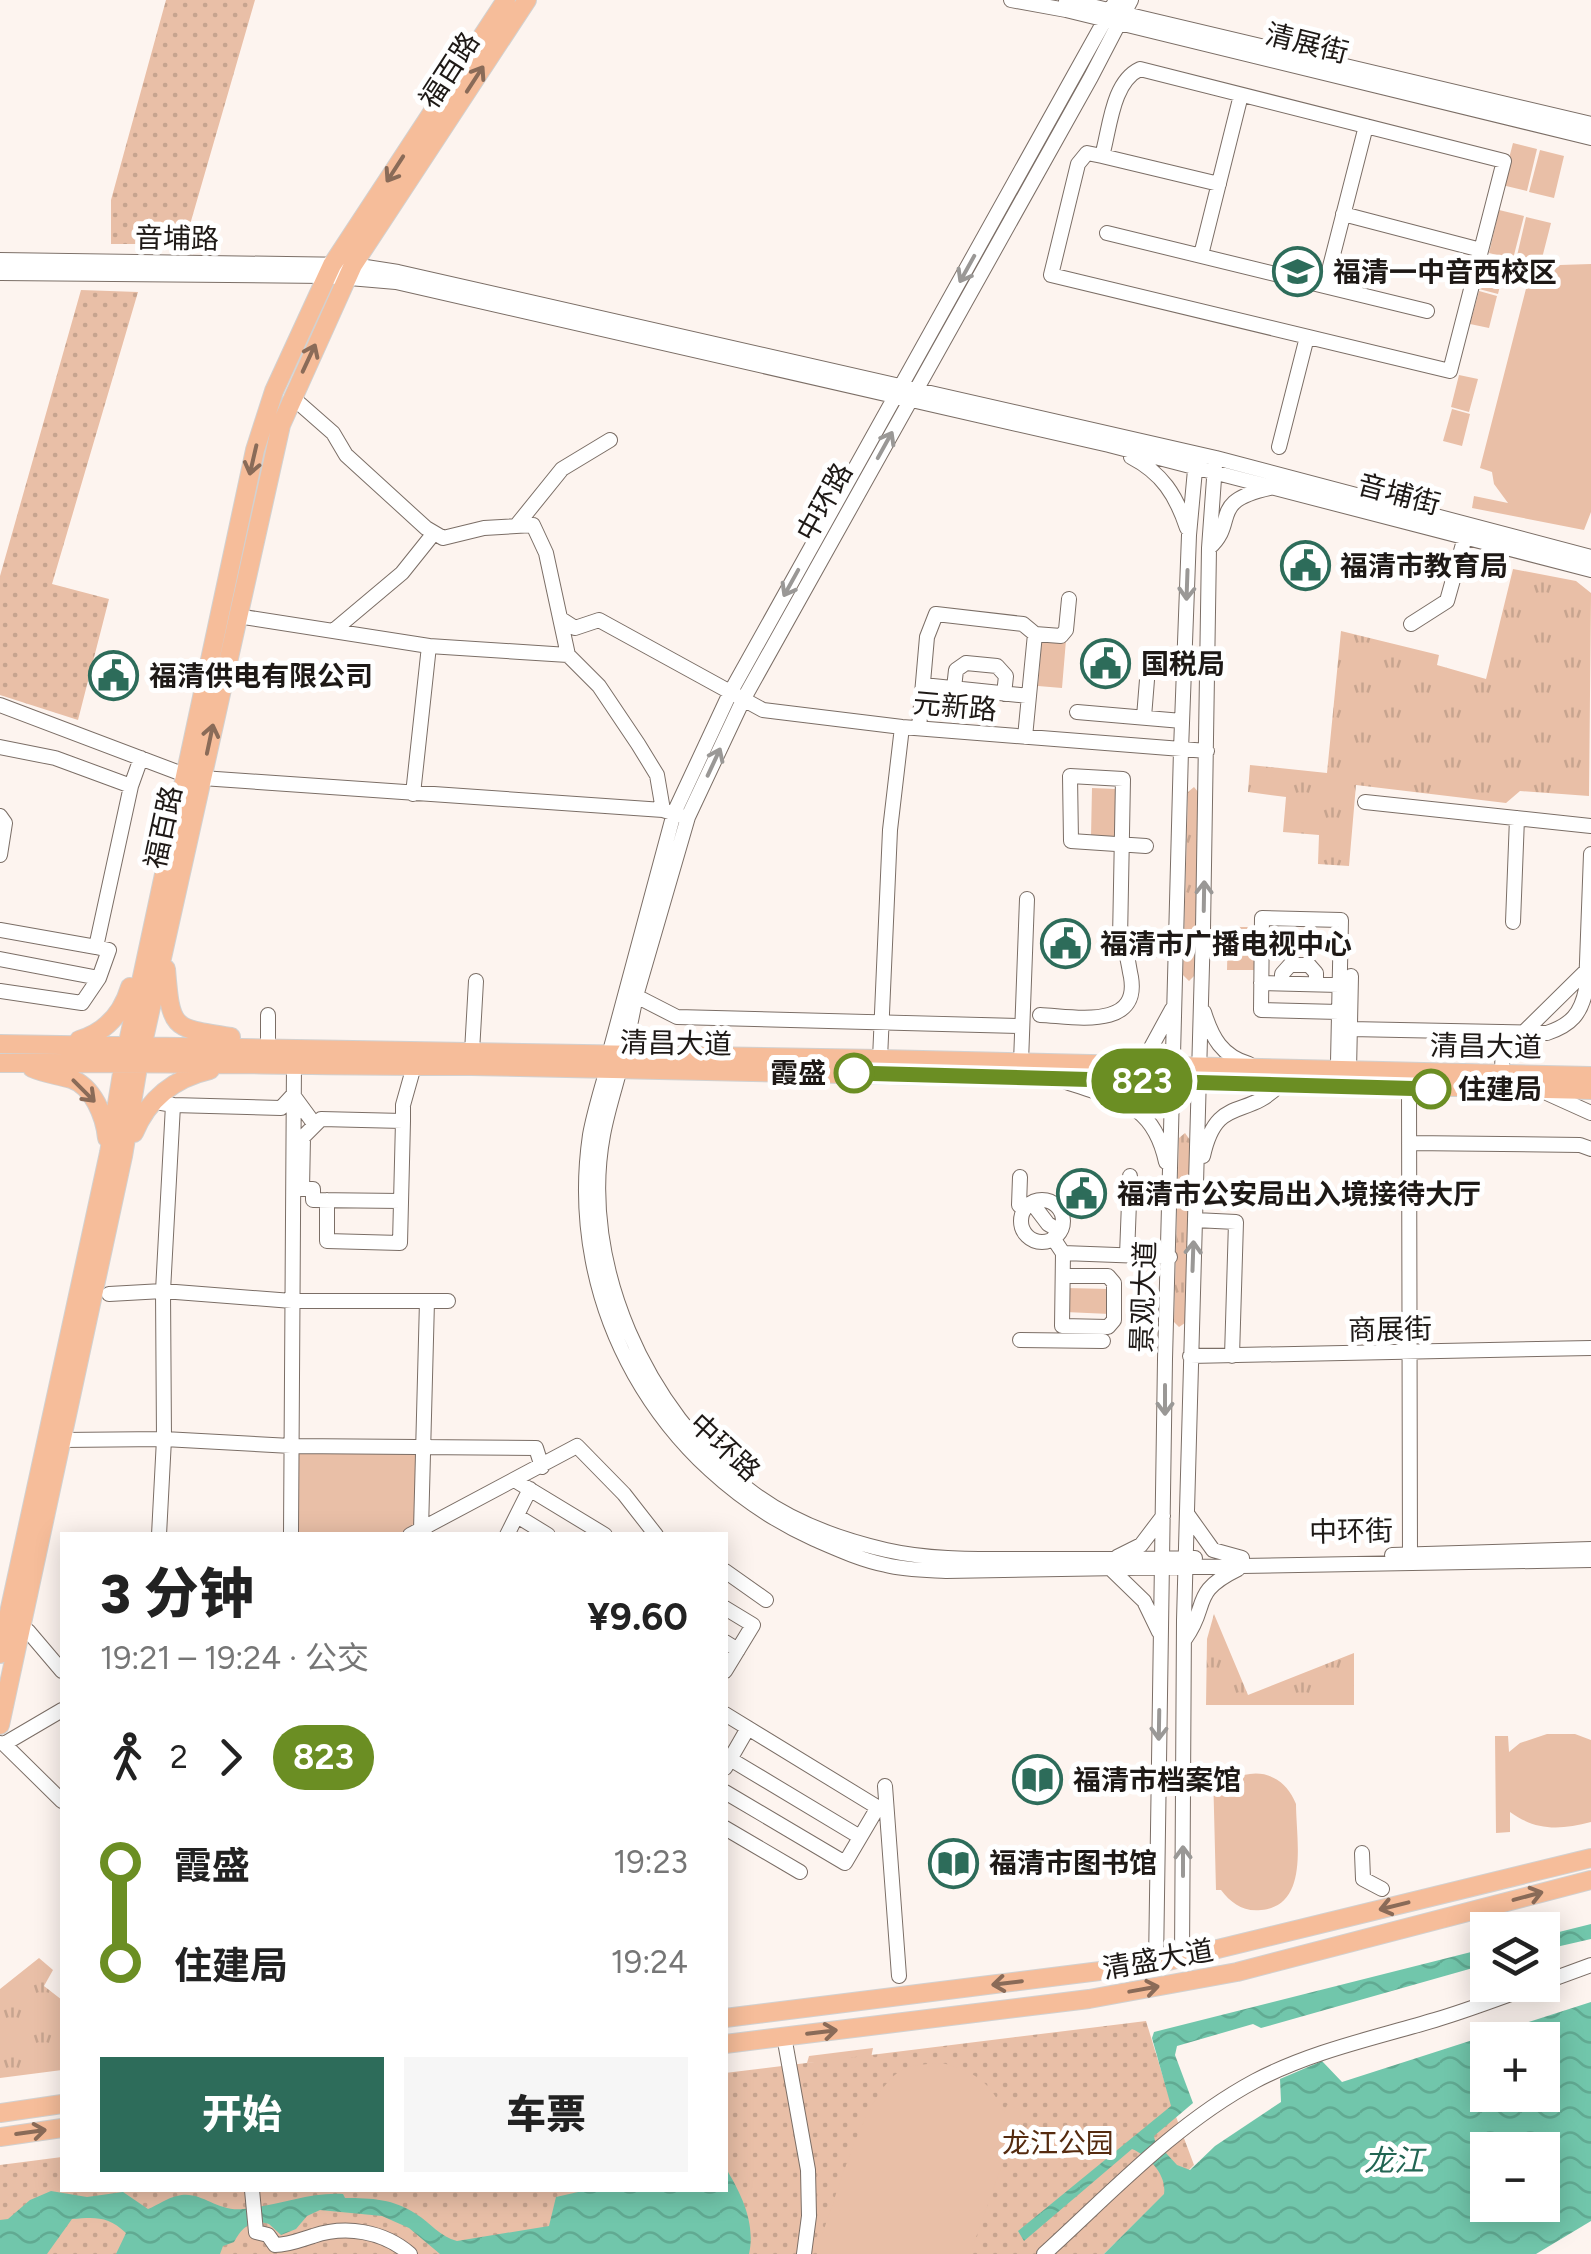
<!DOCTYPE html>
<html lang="zh">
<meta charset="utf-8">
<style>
body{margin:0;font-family:Figtree,"Noto Sans SC",sans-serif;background:#f6f6f6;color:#222;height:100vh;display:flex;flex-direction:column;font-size:38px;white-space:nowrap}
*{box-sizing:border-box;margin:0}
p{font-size:32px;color:#767676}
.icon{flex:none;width:55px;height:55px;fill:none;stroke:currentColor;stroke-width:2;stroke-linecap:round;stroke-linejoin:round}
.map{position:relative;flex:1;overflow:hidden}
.drawer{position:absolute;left:60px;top:1532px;width:668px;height:660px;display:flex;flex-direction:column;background:#fff;border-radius:0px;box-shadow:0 5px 25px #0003}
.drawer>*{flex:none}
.badge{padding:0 20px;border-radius:32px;font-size:35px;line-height:65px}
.buttons{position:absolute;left:1470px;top:1912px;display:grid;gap:20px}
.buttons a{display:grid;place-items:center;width:90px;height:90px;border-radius:0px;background:#fff;box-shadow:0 5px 25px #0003;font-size:50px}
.map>.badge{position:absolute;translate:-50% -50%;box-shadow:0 0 0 5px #fff}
.legs{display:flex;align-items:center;gap:15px;height:110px;padding:0 40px;font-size:32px}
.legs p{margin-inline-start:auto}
.head{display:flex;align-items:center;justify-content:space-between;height:170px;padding:0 40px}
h1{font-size:55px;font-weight:800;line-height:75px}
.primary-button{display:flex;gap:20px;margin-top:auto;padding:20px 40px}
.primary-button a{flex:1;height:115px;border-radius:0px;background:#2d6c5a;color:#fff;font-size:40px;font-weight:800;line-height:115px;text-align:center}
.primary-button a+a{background:#f6f6f6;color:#222}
ul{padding:0 40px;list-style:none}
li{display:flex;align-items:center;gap:35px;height:100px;font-size:38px}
li i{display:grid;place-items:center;width:15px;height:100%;margin:0 12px;background:currentColor}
li i::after{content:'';width:25px;height:25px;margin:-12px;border:8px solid;border-radius:50%;background:#fff}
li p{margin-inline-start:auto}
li:first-child i{background:linear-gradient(#0000 50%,currentColor 0)}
li:last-child i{background:linear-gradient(currentColor 50%,#0000 0)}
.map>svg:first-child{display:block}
.grass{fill:url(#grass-tufts)}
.park{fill:url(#park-dots)}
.garden{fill:#e9bfa7}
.water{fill:url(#water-waves);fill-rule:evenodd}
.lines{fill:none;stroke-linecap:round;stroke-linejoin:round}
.minor-casing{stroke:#7b6e66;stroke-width:16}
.major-casing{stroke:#d2d1d0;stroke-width:20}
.minor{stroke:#fff;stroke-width:14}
.major{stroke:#f6bd9a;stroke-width:18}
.oneway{stroke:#8a6b58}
.oneway2{stroke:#9a9896}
.line-1-casing{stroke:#fff;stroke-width:22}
.line-1{stroke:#6b8e23;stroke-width:15}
.stop-1-dot{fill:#fff;stroke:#6b8e23;stroke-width:5}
.labels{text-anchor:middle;stroke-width:10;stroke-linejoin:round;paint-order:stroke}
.street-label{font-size:28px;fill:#1e1916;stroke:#fff}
.poi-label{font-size:28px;font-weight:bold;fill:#1e1916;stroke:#fff;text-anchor:start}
.stop-label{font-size:28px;font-weight:bold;fill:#1e1916;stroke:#fff;text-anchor:end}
.park-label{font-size:28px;fill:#552b0f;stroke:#fff}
.water-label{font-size:30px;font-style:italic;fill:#226553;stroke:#fff}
</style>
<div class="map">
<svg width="1591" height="2254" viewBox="0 0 1591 2254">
<defs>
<pattern id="grass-tufts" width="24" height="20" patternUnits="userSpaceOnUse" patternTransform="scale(2.5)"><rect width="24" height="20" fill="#e9bfa7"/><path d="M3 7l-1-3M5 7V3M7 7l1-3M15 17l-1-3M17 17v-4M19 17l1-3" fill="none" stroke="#c7a48f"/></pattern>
<pattern id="park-dots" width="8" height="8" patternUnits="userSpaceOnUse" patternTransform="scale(2.5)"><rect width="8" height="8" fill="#e9bfa7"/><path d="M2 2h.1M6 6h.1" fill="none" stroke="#c7a48f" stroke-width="1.8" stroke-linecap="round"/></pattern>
<pattern id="water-waves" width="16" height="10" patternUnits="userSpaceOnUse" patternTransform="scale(2.5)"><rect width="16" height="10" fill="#71c6ab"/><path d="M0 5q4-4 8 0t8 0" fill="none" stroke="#61aa92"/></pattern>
</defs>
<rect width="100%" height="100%" fill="#fdf4ef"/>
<!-- grass -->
<path class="grass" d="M1513 569 1576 581 1591 593 1589 796 1520 791 1506 803 1356 785 1349 866 1318 864 1319 835 1283 832 1286 797 1248 792 1250 765 1327 773 1341 631 1439 655 1437 665 1486 679Z
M1194 787 1199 793 1194 976 1189 981 1183 975 1188 792Z
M1185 1133 1190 1140 1185 1323 1179 1327 1174 1322 1179 1138Z
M1214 1614 1248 1695 1354 1653V1705H1206L1207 1639Z
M39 1958 53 1970 44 1986 62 2000V2070L0 2078V1989Z
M873 2048 871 2058 807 2063 809 2056Z"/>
<!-- park -->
<path class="park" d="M166 0H255L189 228 168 244H111V200Z
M81 290 138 292 52 584 109 599 78 720 0 695V576Z
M1146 2021 1172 2106 1194 2165 1104 2254H0V2165L62 2157V2190H725V2073Z"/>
<!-- garden -->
<path class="garden" d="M1513 143 1537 149 1527 191 1502 185Z
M1540 150 1564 156 1554 198 1529 192Z
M1499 210 1524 216 1513 259 1489 253Z
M1526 217 1551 223 1540 266 1516 260Z
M1487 256 1506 261 1498 294 1479 289Z
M1591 264V512L1584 530 1472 508 1474 496 1508 503 1494 484 1492 472 1480 468 1529 277 1542 280 1560 265Z
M1479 291 1497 296 1489 328 1470 324Z
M1459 375 1478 379 1469 412 1451 407Z
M1452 409 1470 414 1462 446 1443 441Z
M1042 638 1066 640 1062 688 1038 686Z
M1092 788 1116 789 1115 837H1091Z
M1228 927H1255V970H1227Z
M1065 1288 1111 1289 1110 1314 1065 1312Z
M296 1450 417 1453V1525L396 1535H296Z
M1547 1734H1575L1591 1740V1822C1560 1830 1536 1831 1510 1812V1832L1496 1833 1495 1736H1508L1509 1752 1520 1743Z
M1213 1771H1224L1225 1784C1253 1765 1283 1772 1296 1804 1296 1839 1310 1906 1261 1910 1243 1912 1231 1903 1221 1890H1216Z
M942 2063C974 2071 991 2082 1004 2113L1007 2105 1022 2110 970 2254H822V2235C837 2196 866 2086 904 2069 916 2064 930 2064 942 2063Z"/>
<!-- water -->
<path class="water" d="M1591 1924V1939L1543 1950V1936Z
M1487 1948V1964L1261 2028 1253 2024 1177 2046 1175 2055 1193 2103 1154 2136 1155 2141 1177 2165 1190 2170 1215 2146 1281 2102 1280 2079 1322 2061 1342 2082 1591 2002V2221L1536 2254H1104L1164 2194C1167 2175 1149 2156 1132 2149L1024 2241 1018 2231 1171 2106 1152 2038 1154 2032ZM1488 2040H1542V2095H1488ZM1488 2150H1542V2205H1488Z
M725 2167C741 2193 756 2223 749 2254H440L409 2228 382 2216 320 2210 307 2216 296 2229 281 2235 269 2224C251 2219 242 2227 234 2242L223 2246 220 2254H116L126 2233C108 2216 96 2217 72 2219L47 2254H0V2220L8 2219 30 2200 51 2191 87 2197 123 2192 148 2209C158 2205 167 2198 177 2196 200 2189 216 2212 243 2209 278 2206 308 2192 343 2194L345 2198C372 2198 394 2199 416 2214 431 2223 440 2237 457 2241L549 2226 556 2197 587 2190H725Z"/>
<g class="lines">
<defs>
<path id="minor" d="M1011 0 1066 10 1591 138
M1066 0 1591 124
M1140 69 1504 161 1450 371 1051 275 1078 164 1087 153 1102 156C1110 128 1112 82 1140 69Z
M1102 156 1219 184
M1343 214 1481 250
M1107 233 1427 311
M1201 255 1241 95
M0 260 353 265 398 272 1216 458 1591 557
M0 273 326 276 396 282 1109 445 1591 570
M1325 286 1366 126
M292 397 333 433 346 455 426 528 443 538 484 528 533 525 546 553 568 655 599 686 638 744 657 775 663 810
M1279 447 1307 337
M1131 457C1162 473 1176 495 1187 528
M516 526 562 469 610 440
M1209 548C1239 521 1207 502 1270 488
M237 616 429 646
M561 619 575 628 599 620 763 710 902 727 1207 751
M1411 624 1447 601 1465 537
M333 631 402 573 434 533
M1035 634 1061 636 1066 630 1069 599
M923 685 1029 696
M954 688 956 670 966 663 997 666 1006 676 1004 694
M0 705 185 775 202 778 663 810 679 815
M1077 712 1182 721
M1144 717 1149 655
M919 728 927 637 936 614 1023 624 1035 634 1025 737
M0 747 55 758 131 786
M413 794 429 646 568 655
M1365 802 1591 826
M0 816 5 823 0 855
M1513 922 1517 818
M0 930 96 947 131 786 141 758
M1126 948 1177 950
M0 959 99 978
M1261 983 1339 985
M1282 983V974L1290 965H1309L1316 973V984
M0 991 82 1003 99 978 109 950 96 947
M636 996 677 1017 1022 1026
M1204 1012C1212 1038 1222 1056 1249 1064
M1040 1015C1072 1016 1140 1031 1131 977 1128 964 1128 951 1120 939L1123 779 1070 776 1071 841 1146 846
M1350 1029 1547 1033C1571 1025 1581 1014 1586 989L1591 854
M1523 1033 1587 970
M268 1048V1015
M472 1052 476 981
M609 1055 674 813 730 693 1116 0
M624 1055 636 996 688 817 743 700 1091 77 1131 0
M880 1059 890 830 902 727
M1021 1062 1027 899
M1338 1062C1339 1015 1340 967 1341 920L1262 918 1261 1010 1339 1012
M1121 1063 1148 1053 1172 1009
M607 1069C601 1091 594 1113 590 1135 565 1306 659 1468 814 1539 837 1549 861 1560 886 1565 905 1570 927 1570 946 1571L1591 1560
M620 1069C614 1091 607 1113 603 1135 579 1264 647 1411 748 1489 787 1520 838 1539 886 1550 930 1560 976 1559 1021 1559 1079 1559 1137 1559 1195 1558
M1349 1071 1351 976
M1502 1074 1503 1032
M1066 1082C1118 1100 1153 1102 1166 1162
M1409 1088 1410 1563
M1540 1090 1591 1113
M155 1099 156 1102 173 1105 163 1291 164 1439 159 1535
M173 1105 281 1108 293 1095 315 1125
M403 1121V1105L414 1066
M1409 1143 1580 1145 1591 1149
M1203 1156C1217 1093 1247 1121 1280 1084
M1020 1177 1019 1205 1024 1210
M327 1200V1241L400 1243 403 1121 321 1119 303 1137 302 1189H313V1200L401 1201
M1021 1221a21 21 0 1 1 42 0a21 21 0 1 1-42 0Z
M1032 1203 1048 1224 1060 1231
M1195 1220 1236 1222 1232 1356
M1053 1238 1063 1253 1062 1326 1108 1327 1114 1320V1283L1108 1276H1063
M1063 1253 1170 1257
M1127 1255 1130 1176
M109 1294 163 1291 292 1301H448
M1020 1340 1103 1341
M1190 1356 1591 1348
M62 1440 164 1439 291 1446 536 1448 542 1467
M516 1481 605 1535
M1188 1515 1213 1550 1242 1558
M517 1516 548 1535
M425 1533 421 1530 427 1301
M291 1535 294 1063
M410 1535 577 1446 624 1494 656 1535
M507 1535 530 1489
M1392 1555 1591 1549
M1117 1557 1141 1545 1163 1516
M1112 1570 1144 1601 1159 1632
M725 1571 766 1600
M725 1608 753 1625 725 1671
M28 1631 62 1671
M1185 1639C1210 1605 1189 1593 1238 1569
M725 1642 738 1650
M725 1714 882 1810
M0 1743 4 1744 62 1710
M4 1744 62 1801
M730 1759 860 1837
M725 1768 748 1728
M885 1786 899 1976
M725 1792 845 1863 878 1807
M725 1828 800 1872
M1362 1853 1363 1879 1382 1889
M1182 1958 1184 1620 1203 929 1209 548 1215 465
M1156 1964 1165 1359 1181 750 1189 535 1196 459
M1542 1983 1591 1965
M784 2036 808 2170 809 2216 804 2254
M252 2190 256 2232 268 2235 275 2245C289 2245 300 2240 313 2236 346 2225 383 2231 410 2254
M1044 2254C1111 2193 1175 2124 1255 2081 1312 2051 1375 2038 1435 2020 1469 2010 1502 1997 1536 1985"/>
<path id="major" d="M166 969C171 1030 172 1028 231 1037
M79 1040C106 1032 122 1014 130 987
M0 1044 880 1059 1591 1076
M0 1063C157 1062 314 1066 471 1066L1591 1090
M32 1068C45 1074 58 1075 71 1079 93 1086 105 1117 107 1138
M134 1133C148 1099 175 1078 210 1070
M0 1654 109 1153 124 1061 255 450 274 391 332 265 506 0
M0 1725 123 1156 139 1061 281 425 353 265 527 0
M725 2018 1156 1964 1591 1858
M725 2044 1089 1999 1237 1972 1591 1880
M0 2113 62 2104
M0 2137 62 2128"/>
</defs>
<!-- minor casing -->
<use href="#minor" class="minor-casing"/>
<!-- major casing -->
<use href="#major" class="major-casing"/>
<!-- minor -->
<use href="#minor" class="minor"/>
<!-- major -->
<use href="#major" class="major"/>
</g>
<!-- one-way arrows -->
<defs><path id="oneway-shaft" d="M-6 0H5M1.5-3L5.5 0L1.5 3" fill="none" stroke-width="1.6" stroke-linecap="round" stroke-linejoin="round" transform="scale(2.5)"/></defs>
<g class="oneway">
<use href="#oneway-shaft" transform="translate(475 79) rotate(-57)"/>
<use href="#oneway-shaft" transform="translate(395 169) rotate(123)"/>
<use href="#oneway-shaft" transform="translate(309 358) rotate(-65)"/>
<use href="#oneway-shaft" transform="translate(253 460) rotate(103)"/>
<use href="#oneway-shaft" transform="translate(210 739) rotate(-78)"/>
<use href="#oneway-shaft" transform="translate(84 1091) rotate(45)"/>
<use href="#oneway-shaft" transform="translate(1528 1896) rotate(-15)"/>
<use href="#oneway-shaft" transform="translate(1394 1906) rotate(166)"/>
<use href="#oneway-shaft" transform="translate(1007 1983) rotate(173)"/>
<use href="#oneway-shaft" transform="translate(1144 1989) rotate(-10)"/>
<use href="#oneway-shaft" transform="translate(822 2032) rotate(-7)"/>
<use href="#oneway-shaft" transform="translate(31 2132) rotate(-8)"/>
</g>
<g class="oneway2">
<use href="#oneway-shaft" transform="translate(967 269) rotate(119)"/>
<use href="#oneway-shaft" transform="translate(885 445) rotate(-61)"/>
<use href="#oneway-shaft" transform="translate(791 583) rotate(119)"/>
<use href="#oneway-shaft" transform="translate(1187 585) rotate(92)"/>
<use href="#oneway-shaft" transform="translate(714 762) rotate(-65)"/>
<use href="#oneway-shaft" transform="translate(1204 896) rotate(-89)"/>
<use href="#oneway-shaft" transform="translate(1193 1256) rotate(-88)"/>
<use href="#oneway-shaft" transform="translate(1165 1400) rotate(90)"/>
<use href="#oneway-shaft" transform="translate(1159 1725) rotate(91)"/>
<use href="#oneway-shaft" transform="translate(1183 1861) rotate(-90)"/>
</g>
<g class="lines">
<defs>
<path id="line-1" d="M854 1073 1431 1089"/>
</defs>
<!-- line-1 casing -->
<use href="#line-1" class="line-1-casing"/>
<!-- line-1 -->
<use href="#line-1" class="line-1"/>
</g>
<!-- icons -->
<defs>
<symbol id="school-ring" viewBox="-11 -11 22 22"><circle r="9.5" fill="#fff" stroke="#2d6c5a" stroke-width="1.5"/><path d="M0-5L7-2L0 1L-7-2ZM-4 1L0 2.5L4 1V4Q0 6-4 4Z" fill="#2d6c5a"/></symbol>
<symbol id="civic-ring" viewBox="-11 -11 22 22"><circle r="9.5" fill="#fff" stroke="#2d6c5a" stroke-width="1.5"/><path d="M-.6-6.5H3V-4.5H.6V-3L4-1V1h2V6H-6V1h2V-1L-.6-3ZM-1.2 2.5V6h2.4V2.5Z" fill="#2d6c5a"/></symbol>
<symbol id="library-ring" viewBox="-11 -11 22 22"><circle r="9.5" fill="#fff" stroke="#2d6c5a" stroke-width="1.5"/><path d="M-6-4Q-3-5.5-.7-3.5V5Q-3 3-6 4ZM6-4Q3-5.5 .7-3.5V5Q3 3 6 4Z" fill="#2d6c5a"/></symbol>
</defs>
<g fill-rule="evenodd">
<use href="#school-ring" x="1270" y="244" width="55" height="55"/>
<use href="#civic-ring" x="1278" y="538" width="55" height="55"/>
<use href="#civic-ring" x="1078" y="636" width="55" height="55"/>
<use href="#civic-ring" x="86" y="648" width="55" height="55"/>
<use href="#civic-ring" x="1038" y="916" width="55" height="55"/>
<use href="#civic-ring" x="1054" y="1166" width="55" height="55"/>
<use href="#library-ring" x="1010" y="1752" width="55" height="55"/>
<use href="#library-ring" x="926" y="1836" width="55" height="55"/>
</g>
<!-- markers -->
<g class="stop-1-dot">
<circle cx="854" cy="1073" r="18"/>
<circle cx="1431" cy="1089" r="18"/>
</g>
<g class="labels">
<!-- street labels -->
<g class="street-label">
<text transform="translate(1307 43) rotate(14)" y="10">清展街</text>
<text transform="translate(449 70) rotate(-57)" y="10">福百路</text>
<text transform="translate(177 238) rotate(1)" y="10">音埔路</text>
<text transform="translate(1399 494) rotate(15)" y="10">音埔街</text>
<text transform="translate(824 502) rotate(-61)" y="10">中环路</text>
<text transform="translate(955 706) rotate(5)" y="10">元新路</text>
<text transform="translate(163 827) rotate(-78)" y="10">福百路</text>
<text transform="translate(676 1043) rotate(1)" y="10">清昌大道</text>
<text transform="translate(1486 1046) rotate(1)" y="10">清昌大道</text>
<text transform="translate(1143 1297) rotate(-88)" y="10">景观大道</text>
<text transform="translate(1390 1329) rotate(-1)" y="10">商展街</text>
<text transform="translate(725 1447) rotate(43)" y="10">中环路</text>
<text transform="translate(1351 1531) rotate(-1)" y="10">中环街</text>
<text transform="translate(1158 1959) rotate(-10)" y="10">清盛大道</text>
</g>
<!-- poi labels -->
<g class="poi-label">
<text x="1333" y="282">福清一中音西校区</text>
<text x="1340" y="576">福清市教育局</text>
<text x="1141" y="674">国税局</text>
<text x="149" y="686">福清供电有限公司</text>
<text x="1100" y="954">福清市广播电视中心</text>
<text x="1117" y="1204">福清市公安局出入境接待大厅</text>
<text x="1073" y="1790">福清市档案馆</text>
<text x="989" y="1873">福清市图书馆</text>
</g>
<!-- stop labels -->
<g class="stop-label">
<text x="826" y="1083">霞盛</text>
<text x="1458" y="1099" text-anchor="start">住建局</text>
</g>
<!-- park labels -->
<g class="park-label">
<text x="1058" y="2153">龙江公园</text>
</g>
<!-- water labels -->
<g class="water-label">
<text x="1394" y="2171">龙江</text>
</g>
</g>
</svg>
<div class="buttons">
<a><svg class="icon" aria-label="layers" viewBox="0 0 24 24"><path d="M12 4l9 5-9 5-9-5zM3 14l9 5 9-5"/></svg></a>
<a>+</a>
<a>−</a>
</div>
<b class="badge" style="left:1142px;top:1081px;background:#6b8e23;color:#fff">823</b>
<section class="drawer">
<div class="head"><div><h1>3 分钟</h1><p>19:21 – 19:24 · 公交</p></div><b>¥9.60</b></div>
<div class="legs"><svg class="icon" aria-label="walk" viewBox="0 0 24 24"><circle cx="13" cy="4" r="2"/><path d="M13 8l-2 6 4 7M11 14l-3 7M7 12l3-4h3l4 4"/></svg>2<svg class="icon" aria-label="forward" viewBox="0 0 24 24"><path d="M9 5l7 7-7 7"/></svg><b class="badge" style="background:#6b8e23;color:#fff">823</b></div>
<ul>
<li><i style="color:#6b8e23"></i><b>霞盛</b><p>19:23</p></li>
<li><i style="color:#6b8e23"></i><b>住建局</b><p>19:24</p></li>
</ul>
<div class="primary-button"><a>开始</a><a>车票</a></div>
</section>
</div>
